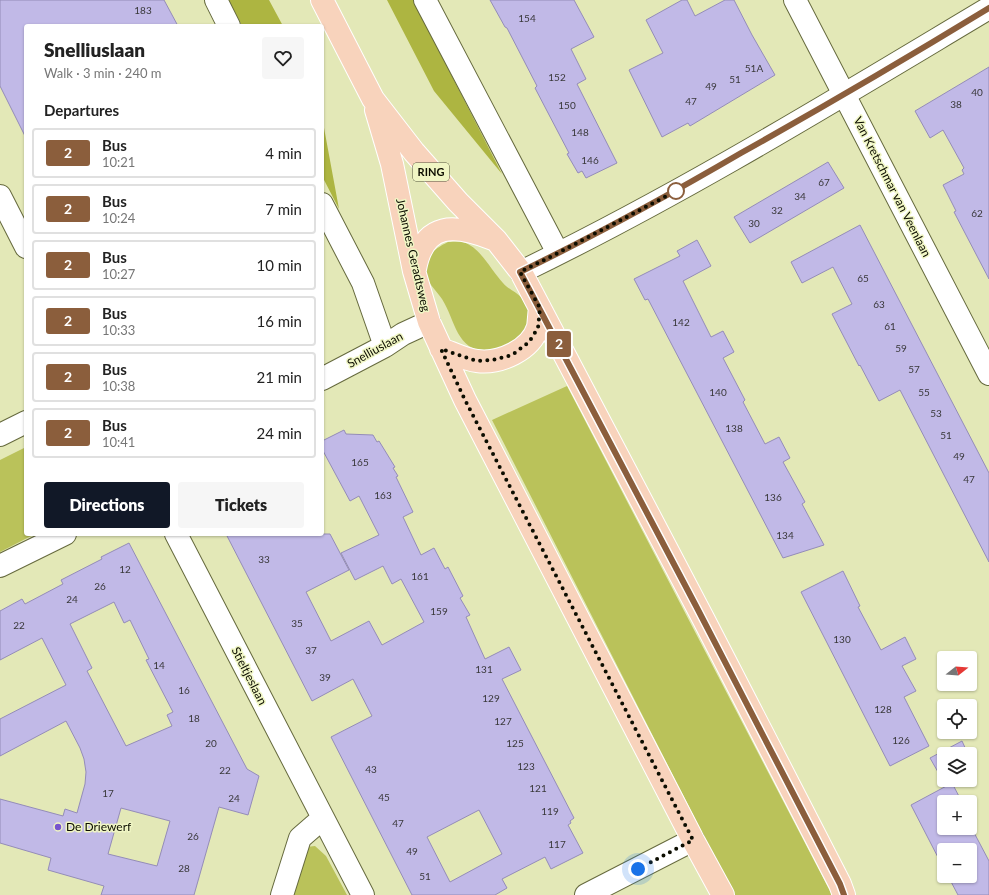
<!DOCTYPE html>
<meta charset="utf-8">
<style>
body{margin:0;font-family:Lato,sans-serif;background:#f6f6f6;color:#222;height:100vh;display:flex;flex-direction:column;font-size:15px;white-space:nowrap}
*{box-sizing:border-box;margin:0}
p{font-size:13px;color:#767676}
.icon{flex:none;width:22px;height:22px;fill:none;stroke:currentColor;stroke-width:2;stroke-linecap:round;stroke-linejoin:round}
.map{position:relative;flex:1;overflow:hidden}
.drawer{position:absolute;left:24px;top:24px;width:300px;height:512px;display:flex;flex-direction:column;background:#fff;border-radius:4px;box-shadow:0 1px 3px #0004}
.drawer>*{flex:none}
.badge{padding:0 8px;border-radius:3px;font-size:14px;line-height:26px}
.needle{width:26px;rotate:73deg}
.fabs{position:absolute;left:937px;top:651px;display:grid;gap:8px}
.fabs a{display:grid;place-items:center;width:40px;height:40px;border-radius:4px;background:#fff;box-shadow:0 1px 3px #0004;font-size:20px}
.you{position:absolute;width:20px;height:20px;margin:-10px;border:3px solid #fff;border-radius:50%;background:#1a73e8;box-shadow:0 0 0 6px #1a73e833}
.map>.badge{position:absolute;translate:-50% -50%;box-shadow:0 0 0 2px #fff}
h2{padding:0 20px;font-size:15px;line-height:36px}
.round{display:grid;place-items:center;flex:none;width:42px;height:42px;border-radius:4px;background:#f6f6f6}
.overview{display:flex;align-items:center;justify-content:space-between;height:68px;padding:0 20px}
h1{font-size:19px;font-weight:800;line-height:30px}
.primary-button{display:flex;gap:8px;margin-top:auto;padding:8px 20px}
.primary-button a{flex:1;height:46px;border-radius:4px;background:#111827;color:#fff;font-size:16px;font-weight:800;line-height:46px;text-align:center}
.primary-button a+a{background:#f6f6f6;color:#222}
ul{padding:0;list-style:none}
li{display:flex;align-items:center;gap:12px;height:50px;margin:0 8px 6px;padding:0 12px;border:2px solid #e0e0e0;border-radius:4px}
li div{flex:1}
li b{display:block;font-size:15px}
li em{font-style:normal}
li .badge{min-width:44px;font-weight:700;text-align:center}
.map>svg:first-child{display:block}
.green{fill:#bac25a}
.forest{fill:#adb541}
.building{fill:#c1b9e7;stroke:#948cb8;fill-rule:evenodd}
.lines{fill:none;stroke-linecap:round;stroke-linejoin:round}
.street-casing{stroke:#666a3e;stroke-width:24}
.secondary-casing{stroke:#666a3e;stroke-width:24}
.primary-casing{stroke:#fff;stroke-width:24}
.street{stroke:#fff;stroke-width:22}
.secondary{stroke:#fff;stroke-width:22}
.primary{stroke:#f8d3bc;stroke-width:22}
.line-casing{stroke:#fff;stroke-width:9}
.line{stroke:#8b5e3c;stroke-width:6}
.walk{stroke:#0c0d00;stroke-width:4;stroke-dasharray:0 7.2}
.stop-dot{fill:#fff;stroke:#8b5e3c;stroke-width:2}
.poi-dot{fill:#7754ce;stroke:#f0f6c4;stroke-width:1.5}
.labels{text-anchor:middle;stroke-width:3;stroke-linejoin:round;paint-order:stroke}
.number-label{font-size:10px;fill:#39383a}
.shield{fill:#f0f6c4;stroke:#50533b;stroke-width:1}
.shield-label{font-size:11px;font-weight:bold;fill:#0c0d00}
.street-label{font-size:12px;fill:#0c0d00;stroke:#f0f6c4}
.poi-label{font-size:12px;fill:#0c0d00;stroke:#f0f6c4;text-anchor:start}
</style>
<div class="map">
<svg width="989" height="895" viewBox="0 0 989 895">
<rect width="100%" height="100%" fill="#e3e8b7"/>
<!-- green -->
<path class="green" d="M448 242C452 242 459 241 463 242 480 247 491 270 503 283 508 289 516 292 522 298 534 309 529 328 519 338 512 345 499 351 489 351 456 352 456 321 442 299 437 291 425 281 425 271 425 255 436 248 448 242Z
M567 386 832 895H734L492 420Z
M26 447V534H35L0 552V460Z
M315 846 326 856 347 895H291L306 847Z"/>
<!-- forest -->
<path class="forest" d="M228 0H269L283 26H242Z
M387 0H413L502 174 434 91Z
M322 116V117L339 209 322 176Z"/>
<!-- building -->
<path class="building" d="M0 0H164L178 26H26V138L0 86Z
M490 0H574L594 37 571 49 586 79 577 84 617 163 586 178 582 171 578 173 567 154 569 153 535 88 537 86 507 28 505 27Z
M682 0H687L695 16 725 0H734L752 35 775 75 690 126 688 123 662 137 629 70 663 53 646 20Z
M989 67V279L954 212 956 211 943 185 964 174 962 170 964 168 943 130 930 138 915 111Z
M828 162 844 188 750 243 734 217Z
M860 225 989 473V562L900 390 879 401 860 365 859 366 832 314 852 304 833 267 802 283 791 262Z
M697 240 711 266 683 281 711 337 723 331 734 352 723 358 745 400 743 402 765 444 779 437 790 458 783 462 805 502 802 504 824 545 783 558 648 299 645 300 634 279 680 256 677 251Z
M344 430 346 434 373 435 377 442 379 441 395 467 393 468 398 476 396 477 413 512 403 517 421 555 434 548 445 569 448 567 463 596 460 598 470 615 466 617 485 659 509 647 521 670 502 679 574 818 570 821 571 823 568 825 583 853 551 869 545 857 502 879 507 888 495 895H412L331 737 372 716 353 679 312 701 226 534H330L349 570 306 592 331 641 369 621 382 645 424 622 401 579 392 584 383 566 355 580 341 553 379 535 359 496 350 501 322 449V441ZM479 810 502 854 450 882 427 837Z
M129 543 247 769 259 776 248 815 219 807 194 895H101L104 886 48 870 51 858 0 843V799L63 816 65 809 77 813 85 784 86 772 84 759 80 748 66 721 0 756V719L66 685 42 638 0 660V611L22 599 25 604 63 584 61 580 102 559 101 557ZM114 602 124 623 130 620 149 659 146 660 173 712 167 715 172 726 126 746 87 671 92 668 70 624ZM121 808 170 821 157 866 108 854Z
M843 571 860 606 858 607 881 650 905 637 916 659 902 666 916 691 904 697 929 746 890 766 801 592Z
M962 741 968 754H944V778L942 779 930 758Z
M952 783 962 802H944V828H970V825L989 861V895H958L948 876H970V850H944V869L911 805Z"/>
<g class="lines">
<defs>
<path id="street" d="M216 0 229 26
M425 0 558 253
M795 0 989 374
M0 196 26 247
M322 204 363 283 385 346
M322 379 385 346 403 334 429 322
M0 435 26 422
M176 534 363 895
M0 566 65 534
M282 895 300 838 323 818
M586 895 693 840"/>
<path id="secondary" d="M521 272C682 194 835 100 989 8"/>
<path id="primary" d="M322 0 373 99 414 152 458 202 496 240 521 272 704 620 840 884 844 895
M376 110 392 164 414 271 429 322 465 400 693 840 723 895
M415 269C424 221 455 224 493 239
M441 349C452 353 466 360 477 361 500 364 531 350 538 327 539 321 539 314 540 308"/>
</defs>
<!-- street casing -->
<use href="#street" class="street-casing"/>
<!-- secondary casing -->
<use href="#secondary" class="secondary-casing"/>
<!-- primary casing -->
<use href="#primary" class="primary-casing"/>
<!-- street -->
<use href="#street" class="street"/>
<!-- secondary -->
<use href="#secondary" class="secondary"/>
<!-- primary -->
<use href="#primary" class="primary"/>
</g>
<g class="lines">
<defs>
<path id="line" d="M844 895 840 884 696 606 520 272C596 235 669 195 741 153 825 106 907 58 989 8"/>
</defs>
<!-- line casing -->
<use href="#line" class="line-casing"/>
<!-- line -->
<use href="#line" class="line"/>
<!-- walk -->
<path class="walk" d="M638 869 693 840 465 400 441 349 477 361 493 360 512 355 529 342 538 328 540 308 520 272 558 253 676 191"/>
</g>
<!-- markers -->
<circle class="stop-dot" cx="676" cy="191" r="8"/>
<circle class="poi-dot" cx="58" cy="827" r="4"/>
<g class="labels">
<!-- number labels -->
<g class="number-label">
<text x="143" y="14">183</text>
<text x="527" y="22">154</text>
<text x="754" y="72">51A</text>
<text x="557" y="81">152</text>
<text x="735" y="83">51</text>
<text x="711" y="90">49</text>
<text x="977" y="96">40</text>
<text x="691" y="105">47</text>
<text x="956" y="108">38</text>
<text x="567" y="109">150</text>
<text x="580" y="136">148</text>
<text x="590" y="164">146</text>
<text x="824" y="186">67</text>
<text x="800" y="200">34</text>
<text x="777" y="214">32</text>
<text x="977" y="217">62</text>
<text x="754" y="227">30</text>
<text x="863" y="282">65</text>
<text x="879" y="308">63</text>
<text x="681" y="326">142</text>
<text x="890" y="330">61</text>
<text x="901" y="352">59</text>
<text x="914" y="373">57</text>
<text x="718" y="396">140</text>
<text x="924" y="396">55</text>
<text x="936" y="417">53</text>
<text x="734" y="432">138</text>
<text x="946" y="439">51</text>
<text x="959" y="460">49</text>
<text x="360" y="466">165</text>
<text x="969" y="483">47</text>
<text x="383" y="499">163</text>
<text x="773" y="501">136</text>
<text x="785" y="539">134</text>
<text x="264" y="563">33</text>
<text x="125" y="573">12</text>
<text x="420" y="580">161</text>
<text x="100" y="590">26</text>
<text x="72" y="603">24</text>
<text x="439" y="615">159</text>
<text x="297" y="627">35</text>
<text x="19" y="629">22</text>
<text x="842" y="643">130</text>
<text x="311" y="654">37</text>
<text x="159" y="669">14</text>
<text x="484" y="673">131</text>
<text x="325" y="681">39</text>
<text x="184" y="694">16</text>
<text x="491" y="702">129</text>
<text x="883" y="713">128</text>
<text x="194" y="722">18</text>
<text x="503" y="725">127</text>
<text x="901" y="744">126</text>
<text x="211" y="747">20</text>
<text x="515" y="747">125</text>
<text x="526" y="770">123</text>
<text x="371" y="773">43</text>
<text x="225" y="774">22</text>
<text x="538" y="792">121</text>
<text x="108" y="797">17</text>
<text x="384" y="801">45</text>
<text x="234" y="802">24</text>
<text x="550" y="815">119</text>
<text x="398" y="827">47</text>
<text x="193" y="840">26</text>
<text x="557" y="848">117</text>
<text x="412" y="855">49</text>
<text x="184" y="872">28</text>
<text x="425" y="880">51</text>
</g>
<!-- shield labels -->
<rect class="shield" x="413" y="163" width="36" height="18" rx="3"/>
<g class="shield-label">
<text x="431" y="176">RING</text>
</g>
<!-- street labels -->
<g class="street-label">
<text transform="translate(892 187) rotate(63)" y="4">Van Kretschmar van Veenlaan</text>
<text transform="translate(413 255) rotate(77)" y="4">Johannes Geradtsweg</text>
<text transform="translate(375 350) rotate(-29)" y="4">Snelliuslaan</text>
<text transform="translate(249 676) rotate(63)" y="4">Stieltjeslaan</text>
</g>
<!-- poi labels -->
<g class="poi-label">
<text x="66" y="831">De Driewerf</text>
</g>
</g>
</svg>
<div class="fabs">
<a><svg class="needle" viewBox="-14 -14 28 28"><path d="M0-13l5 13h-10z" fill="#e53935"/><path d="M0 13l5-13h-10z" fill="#767676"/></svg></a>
<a><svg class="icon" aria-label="locate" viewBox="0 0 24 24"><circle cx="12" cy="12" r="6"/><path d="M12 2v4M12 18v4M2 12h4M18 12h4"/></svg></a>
<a><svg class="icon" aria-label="layers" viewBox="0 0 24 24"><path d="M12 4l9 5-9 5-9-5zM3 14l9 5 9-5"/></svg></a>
<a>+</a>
<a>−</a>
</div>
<div class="you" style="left:638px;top:869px"></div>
<b class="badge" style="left:559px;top:344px;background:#8b5e3c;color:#fff">2</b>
<section class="drawer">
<div class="overview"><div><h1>Snelliuslaan</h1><p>Walk · 3 min · 240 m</p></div><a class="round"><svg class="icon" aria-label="heart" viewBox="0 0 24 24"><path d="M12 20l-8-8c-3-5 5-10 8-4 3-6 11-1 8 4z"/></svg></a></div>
<h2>Departures</h2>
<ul>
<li><span class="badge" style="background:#8b5e3c;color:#fff">2</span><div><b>Bus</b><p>10:21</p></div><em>4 min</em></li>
<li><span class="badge" style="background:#8b5e3c;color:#fff">2</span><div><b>Bus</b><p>10:24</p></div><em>7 min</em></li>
<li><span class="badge" style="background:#8b5e3c;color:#fff">2</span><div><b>Bus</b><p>10:27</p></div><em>10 min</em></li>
<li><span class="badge" style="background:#8b5e3c;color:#fff">2</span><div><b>Bus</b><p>10:33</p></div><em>16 min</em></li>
<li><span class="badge" style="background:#8b5e3c;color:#fff">2</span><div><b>Bus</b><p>10:38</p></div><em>21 min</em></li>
<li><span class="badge" style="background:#8b5e3c;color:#fff">2</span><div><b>Bus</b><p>10:41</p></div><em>24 min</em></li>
</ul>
<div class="primary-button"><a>Directions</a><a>Tickets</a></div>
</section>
</div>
